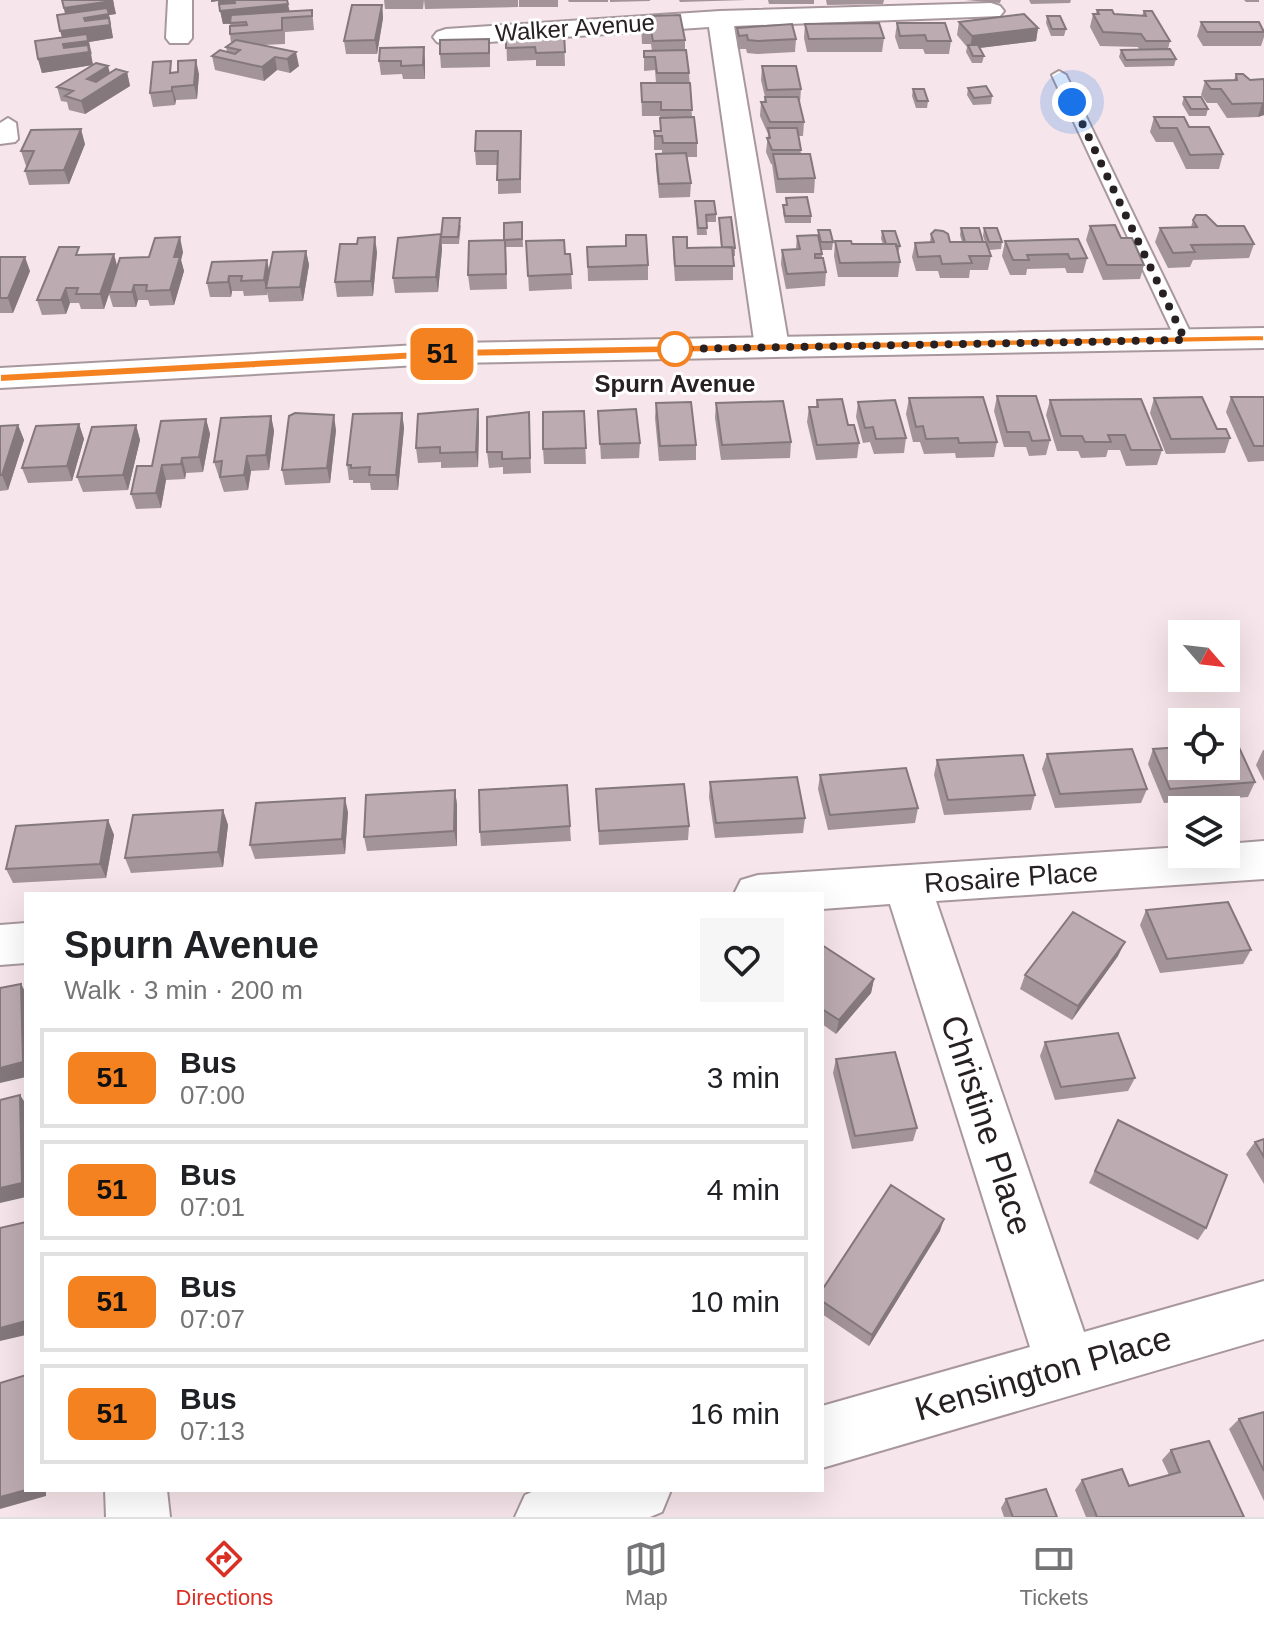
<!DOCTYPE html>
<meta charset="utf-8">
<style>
body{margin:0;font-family:Helvetica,sans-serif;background:#f6f6f6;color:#202124;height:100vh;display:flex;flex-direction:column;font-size:30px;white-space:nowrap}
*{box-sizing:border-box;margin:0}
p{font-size:26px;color:#757577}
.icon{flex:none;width:44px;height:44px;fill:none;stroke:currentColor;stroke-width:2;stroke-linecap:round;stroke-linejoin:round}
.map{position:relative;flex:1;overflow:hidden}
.sheet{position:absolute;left:24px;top:892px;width:800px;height:600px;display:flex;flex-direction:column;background:#fff;border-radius:0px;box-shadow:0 8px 32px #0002}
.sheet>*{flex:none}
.badge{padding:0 16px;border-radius:12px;font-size:28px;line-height:52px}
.needle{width:52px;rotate:118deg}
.buttons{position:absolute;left:1168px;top:620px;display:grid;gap:16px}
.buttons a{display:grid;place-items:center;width:72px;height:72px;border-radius:0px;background:#fff;box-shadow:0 8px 32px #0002;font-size:40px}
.you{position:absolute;width:40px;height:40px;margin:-20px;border:6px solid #fff;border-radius:50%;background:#1a73e8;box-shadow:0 0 0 12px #1a73e833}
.map>.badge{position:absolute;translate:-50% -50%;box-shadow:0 0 0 4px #fff}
.round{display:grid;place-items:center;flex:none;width:84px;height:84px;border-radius:0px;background:#f6f6f6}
.summary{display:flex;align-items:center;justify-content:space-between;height:136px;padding:0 40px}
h1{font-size:38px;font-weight:700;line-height:60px}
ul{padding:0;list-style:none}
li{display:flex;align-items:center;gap:24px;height:100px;margin:0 16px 12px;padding:0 24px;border:4px solid #e0e0e0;border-radius:0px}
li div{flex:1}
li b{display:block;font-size:30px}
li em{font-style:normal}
li .badge{min-width:88px;font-weight:700;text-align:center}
.dock{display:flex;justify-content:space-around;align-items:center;height:112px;border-top:2px solid #e0e0e0;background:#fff;font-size:22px;color:#757577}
.dock a{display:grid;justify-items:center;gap:4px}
.dock .on{color:#d93025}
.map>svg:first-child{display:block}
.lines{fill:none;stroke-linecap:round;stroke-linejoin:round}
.lane-casing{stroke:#a8989c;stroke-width:4}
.street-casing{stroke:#a8989c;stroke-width:4}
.primary-casing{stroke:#a8989c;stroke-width:4}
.lane{fill:#fff;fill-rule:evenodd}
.street{fill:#fff;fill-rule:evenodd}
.primary{fill:#fff;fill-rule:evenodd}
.wall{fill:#a29498}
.shaded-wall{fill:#84787c}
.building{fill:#bcacb1;stroke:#84787c;stroke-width:2}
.line{fill:#f58220;stroke:#fff;stroke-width:2}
.walk{stroke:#282123;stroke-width:8;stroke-dasharray:0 14.4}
.stop-dot{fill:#fff;stroke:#f58220;stroke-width:4}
.labels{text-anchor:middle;stroke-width:6;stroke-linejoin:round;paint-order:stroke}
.far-street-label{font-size:24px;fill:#282123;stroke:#fff}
.far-stop-label{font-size:24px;font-weight:bold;fill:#282123;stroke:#fff}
.street-label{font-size:28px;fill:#282123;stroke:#fff}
.near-street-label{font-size:34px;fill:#282123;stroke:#fff}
</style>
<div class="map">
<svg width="1264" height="1517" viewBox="0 0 1264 1517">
<rect width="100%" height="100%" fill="#f6e5ea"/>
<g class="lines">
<defs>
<path id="lane" d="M1059 71 1066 75 1194 340 1191 344H1179L1176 340 1052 75Z
M8 118 16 123 18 139 15 142 0 144V123Z"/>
<path id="street" d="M168 0H192V38L188 43H170L166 38Z
M991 3 1000 6 1004 11 1000 16 734 26 789 347 784 354 772 357 760 354 755 347 709 27 446 45 437 42 433 37 437 32 446 29 720 11Z
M1264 841V879L936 901 1084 1332 1264 1281V1339L822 1468V1406L1030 1347 890 904 822 909V894H734L741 880 758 875 1182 847V854H1226V844Z
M26 923V963L0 965V925Z
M105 1490H167L170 1517H106Z
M536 1490H671L662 1512 650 1517H515L525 1495Z"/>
<path id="primary" d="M1264 328V348L455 363 0 388V368L455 343Z"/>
</defs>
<!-- lane casing -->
<use href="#lane" class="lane-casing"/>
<!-- street casing -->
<use href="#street" class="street-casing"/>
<!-- primary casing -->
<use href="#primary" class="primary-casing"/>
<!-- lane -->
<use href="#lane" class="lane"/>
<!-- street -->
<use href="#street" class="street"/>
<!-- primary -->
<use href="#primary" class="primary"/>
</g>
<!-- wall -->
<path class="wall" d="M62 0H113L114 4 113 5 116 14 109 15 113 38 89 42 92 54H90L93 65 110 73 127 72 130 86 85 114 69 110 67 102 61 101 57 87 92 65 42 73 38 59 62 37 65 14Z
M211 0H234L290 11 312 10 314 30 285 32V44L263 45 299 66 290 73 277 70 264 81 215 70 212 56 227 52 226 47 231 43 230 34 231 26 230 24H223L218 1 211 2Z
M384 0H518V7L425 9 424 0 423 9H385Z
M519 0H558V7H519Z
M568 0H608V2H569Z
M610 0H650V1L610 2Z
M679 0H747L680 2Z
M768 0H814V4H769Z
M826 0H884L883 4 827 5Z
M965 0H1001L1000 3Z
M1029 0H1071L1070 3 1031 4Z
M1244 0H1259V2H1246Z
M382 5 383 18 377 54H346L344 41Z
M1097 10 1114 14 1142 15 1144 11 1170 41 1168 49 1176 59 1174 66 1125 67 1119 57 1121 50H1139L1138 47 1100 46 1090 27 1093 14H1096Z
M648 16 685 40V50L689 73 692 117 697 143V157H687L691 183 690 197 659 198 656 168V154L662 153V150H654V131H660V116H642L641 83H656L655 70 644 71V51H652L651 44H642L641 25H648Z
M1047 16 1066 29 1064 36H1051L1046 23Z
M959 22 1038 28 1036 41 980 48 984 56 982 63H972L966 52 967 47 957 35Z
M1201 22 1264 30V37L1261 46H1203L1197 36Z
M897 23 951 41 949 54H925L923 49H899L895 37Z
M805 24 884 38 882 52H807L804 38Z
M737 28 796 39 795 52 757 54 747 53 746 49H738L737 41Z
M564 33 565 66H536V60L507 61 506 35Z
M490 53V67L441 68 440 54Z
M425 60V79H403L402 74 381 75 379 61Z
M762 66 801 89 800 103H799L804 122 803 136H799L801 154 815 178 814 193H776L772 164H771L766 152 768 134 760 116 761 102H764L765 97 761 80Z
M174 72 199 74 197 99 176 100 175 105 153 107 150 93Z
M1236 74 1250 80 1264 79V115L1258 117 1227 118 1217 103H1207L1201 95 1205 81 1234 80Z
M968 88 992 96 991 104 973 105 967 95Z
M913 89 928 101 927 108H916L912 96Z
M1184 97 1208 109 1206 116H1189L1182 104Z
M1154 117 1189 127 1223 154 1219 169H1186L1173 142H1156L1150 132Z
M521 131V193L498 194V165H476L475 151Z
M85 144 69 184 29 185 25 171 27 166H26L21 151Z
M786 198 811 216V223H785L783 213V205H786Z
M695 201 716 214V222H706L707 235H697Z
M719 218 735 248V256H733V280L675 281 673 252V237L687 248 721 247Z
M1193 220 1217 226 1254 244 1249 258 1193 260 1190 267 1168 268 1155 242 1160 228 1191 227Z
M522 222 523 247H506L507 289 470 290 468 275Z
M461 225 459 244H442L441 237Z
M1090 226 1144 265 1140 279 1103 280 1086 240Z
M961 228 983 242H985L983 236 984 228 1002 242 1001 249 989 250 991 256 988 270H970L969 278H940L938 271H916L912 257 915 243 930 242 931 234 950 242H962L960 235Z
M818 230 833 242 832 250H822V258L826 272 825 286 786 289 781 264 782 250 796 249 797 236 818 235Z
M882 231 900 246 898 253 900 262 898 277H838L834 256 835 241 852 244H883L881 239Z
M441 234 442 249 438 292 395 293 393 278Z
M1078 239 1087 258 1083 273H1067L1065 268 1027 269 1026 275H1010L1002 256 1005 241Z
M526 241 565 254H570L572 289 529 291Z
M357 244 377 252 373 296 337 297 335 282Z
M587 247 648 265V280L588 281Z
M306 251 309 265 303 301 269 302 267 292V295L244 296 243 291H232L231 297H210L207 283 212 262 270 270Z
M183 252 181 260 184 271 174 305 150 306 148 300H138L136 307H113L109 294 104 309H81L79 303H70L66 314 42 315 37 300 81 254 117 266 149 257Z
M0 257 30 271 13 313H0Z
M997 396 1050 440 1046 455 1029 456 1026 447H1004L994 411Z
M1231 397H1264V461L1248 462 1226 412Z
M909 398 997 442 994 457 956 458 955 453 924 454 920 442H913L906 414Z
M1154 398 1217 429 1230 438 1225 453 1166 454 1150 413Z
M817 400 859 443 857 458 816 460 807 422 809 407H816Z
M1050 400 1162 450 1157 465 1126 466 1120 450H1108L1106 457 1081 458 1078 451H1057L1046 415Z
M858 402 906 438 904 453 874 454 870 442 863 443 856 417Z
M656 403 696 445V460L659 461 655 418Z
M716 403 791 442 790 458 721 460 715 418Z
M478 409 479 424 478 467 441 468V462L418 463 416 448Z
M584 411 586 464H544L543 449Z
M598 411 640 443 639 458 601 459Z
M529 412 531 473 503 474V467L489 468 487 452Z
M402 413 404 428 398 490H371L370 483H353V480H349L347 465Z
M271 416 274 431 269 470 251 471 248 490 224 492 214 462Z
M206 419 210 434 203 472 186 473 185 479 166 480 161 508 136 509 131 494 152 466Z
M79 424 84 439 72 481 28 483 22 468Z
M18 425 24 440 8 490 0 491V426Z
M136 425 140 440 128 490 83 492 77 477Z
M336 430 330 483 285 485 282 470Z
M1153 749 1255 782 1248 797 1164 803 1148 764Z
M1263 750H1264V781L1256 765Z
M1047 754 1147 789 1141 803 1055 808 1042 769Z
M937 760 1035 795 1031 810 944 815 934 775Z
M820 775 918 808 915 823 828 830 818 789Z
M710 782 805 818 803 833 715 838 709 797Z
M567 785 571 841 481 846 480 832Z
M455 790 457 805V846L367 851 364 837Z
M597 804 689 826 688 840 599 845Z
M223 810 228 825 223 867 131 873 125 858Z
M348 812 345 854 255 859 250 845Z
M108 820 114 835 106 878 13 883 6 869Z
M1146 910 1251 950 1243 964 1160 973 1140 925Z
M822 945 874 979 871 993 836 1034 822 1024Z
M1118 956 1072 1020 1020 989 1025 975Z
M1045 1042 1135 1078 1128 1091 1055 1100 1040 1056Z
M836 1059 917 1128 913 1141 852 1149 833 1073Z
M1112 1133 1206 1228 1198 1240 1089 1183Z
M1264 1139V1184L1246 1154 1255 1142Z
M940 1231 869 1346 822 1314V1290Z
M1264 1412V1501L1229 1429 1239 1419Z
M1171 1450 1244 1517H1086L1075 1490 1082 1480 1129 1486 1169 1475 1162 1460Z
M1006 1499 1057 1517H1004L1001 1508Z"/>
<!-- shaded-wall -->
<path class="shaded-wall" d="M88 0H113L116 14 109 15 113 38 89 42 93 65 42 73 38 59 64 44 60 31 67 21 64 8Z
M211 0H234L288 4 291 17 223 24 218 1 211 2Z
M382 5 383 18 377 54 375 40Z
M1038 28 1036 41 970 49 972 36Z
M424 47 425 60V79L423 65Z
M296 52 299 66 290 73 287 59Z
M275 57 277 70 264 81 262 67Z
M196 60 199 74 197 99 194 85Z
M108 66 112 80 91 93 87 79Z
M127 72 130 86 85 114 81 101Z
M172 87 176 100 175 105 172 91Z
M1262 103H1264V115L1258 117Z
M81 129 85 144 69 184 64 170Z
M441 234 442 249 438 292 436 277Z
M180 237 183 252 181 260 184 271 174 305 170 290 174 257Z
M375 237 377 252 373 296 371 281Z
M306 251 309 265 303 301 300 287Z
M114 254 118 269 109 292V294L104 309 100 294Z
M25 257 30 271 13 313 8 298Z
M267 260 270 274 266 288 267 295 264 280Z
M229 276 232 291 231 297 228 282Z
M134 285 138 300 136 307 132 292Z
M66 288 70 303 66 314 61 300Z
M478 409 479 424 478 467 476 452Z
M402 413 404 428 398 490 396 475Z
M334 415 336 430 330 483 327 468Z
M271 416 274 431 269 470 266 455Z
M206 419 210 434 203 472 199 457Z
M79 424 84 439 72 481 67 466Z
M18 425 24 440 8 490 2 475Z
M136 425 140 440 128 490 123 475Z
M247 456 251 471 248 490 244 475Z
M182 458 186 473 185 479 181 464Z
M162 465 166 480 161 508 156 493Z
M455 790 457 805V846L454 831Z
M345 798 348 812 345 854 342 839Z
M223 810 228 825 223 867 218 852Z
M108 820 114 835 106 878 100 864Z
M1125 942 1118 956 1072 1020 1078 1006Z
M874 979 871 993 836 1034 839 1020Z
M21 984 26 993V1077L0 1083V1068Z
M20 1095 26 1104V1197L0 1203V1188Z
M944 1219 940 1231 869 1346 872 1335Z
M26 1321V1335L0 1341V1328Z
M26 1490H46V1496L0 1509V1497Z"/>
<!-- building -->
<path class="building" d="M62 0H112V1L64 8Z
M234 0H287L288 4 220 11 219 4 235 3Z
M352 5H382L375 40 344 41Z
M107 8 109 14 84 18 85 21 109 18 110 25 60 31 57 15Z
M312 10V16L282 18V30L230 34V26L247 25 246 22 230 23 231 15Z
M1097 10H1112L1114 14 1146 16 1144 11H1152L1170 41H1146L1141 34 1103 32 1093 14H1099Z
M1024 14 1038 28 972 36 959 22Z
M680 15 685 40 653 41 651 31H642L641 25H650L648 16Z
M1047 16H1060L1066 29H1052Z
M1201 22H1259L1264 32H1207Z
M879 23 884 38 809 39 805 24Z
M897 23H945L951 41H927L925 35 900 36Z
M792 24 796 39 758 41 748 40 747 35 739 36 737 28Z
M564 33 565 52 536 53 535 47 506 48V35Z
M87 34 88 41 63 44 64 48 88 45 89 52 38 59 35 41Z
M489 39V53L440 54V40Z
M236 40 296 52 287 59 275 57 262 67 212 56 220 50 235 54 240 50 226 47Z
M968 45H978L984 56H973Z
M424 47 423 65 401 66V61H379L380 48Z
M1170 49 1176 59 1126 60 1121 50Z
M686 50 689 73H657L655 57H644V51Z
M196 60 194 85 172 87V91L150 93 153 62 171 61 170 73 178 72V61Z
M96 63 108 66 87 79 96 82 116 69 127 72 81 101 65 96 73 91 57 87Z
M762 66H796L801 89 767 90Z
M1236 74H1243L1250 80 1264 79V103L1232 104 1221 89H1211L1205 81 1237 80Z
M641 83H690L692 110H661V102H642Z
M986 86 992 96 974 98 968 88Z
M913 89H924L928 101H917Z
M765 97H798L804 122H770L761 102H766Z
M1184 97H1201L1208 109H1191Z
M694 117 697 143H663L662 136H655L654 131H661L660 118Z
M1154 117H1184L1189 127H1209L1223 154 1190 155 1177 128H1160Z
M768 128H797L801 150H772L767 138H770Z
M81 129 64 170 25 171 34 151H21L31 130Z
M476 131H521L520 179 497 180 498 151H475Z
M686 153 691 183 659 184 656 154Z
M773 154H810L815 178 778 179Z
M807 197 811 216H785L783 205H787L786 198Z
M695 201H714L716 214 706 215 707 228H698Z
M1196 215H1206L1217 226H1244L1254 244 1191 245 1195 252 1173 253 1160 228 1197 227 1193 220Z
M731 217 735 248 722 247 719 218Z
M443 218H460L458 237H441Z
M522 222V239L504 240V223Z
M1115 225 1121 238H1132L1144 265H1107L1090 226Z
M961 228H979L983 242H965Z
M984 228H997L1002 242H989Z
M818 230H830L833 242H821Z
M935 230 943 231 948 234 950 242H986L991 256H969L972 263 942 264 940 256 918 257 915 243 934 242 931 234Z
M882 231H895L900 246H896V244H886Z
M441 234 436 277 393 278 398 238Z
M626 235H646L648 265 588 267 587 247 626 246Z
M818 235 822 254H815V258H823L826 272 787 274 782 250 800 249 797 236Z
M180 237 174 257H180L170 290 146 291 147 285H134L132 292H109L120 258 149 257 155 238Z
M375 237 371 281 335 282 340 244H357L358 238Z
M673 237H687V248L732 247 734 266H675Z
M1078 239 1087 258 1070 259 1068 254 1027 255 1029 260H1013L1005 241Z
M505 240 506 274 468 275 469 241Z
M564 240 565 254H570L572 274 528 276 526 241Z
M835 241H851L852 244H896L900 262 840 263Z
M59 247H79L76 255 114 254 100 294H76L78 288H66L61 300H37Z
M306 251 300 287 266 288 273 252Z
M0 257H25L8 298H0Z
M267 260 264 280 241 281 242 276H229L228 282 207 283 212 262Z
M997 396H1036L1050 440 1032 441 1029 432H1007Z
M983 397 997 442 959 443 958 438 926 439 923 426 916 427 909 398Z
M1202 397 1217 429H1226L1230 438 1171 439 1154 398Z
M1231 397H1264V446H1254Z
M842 399 848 425H854L859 443 817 445 809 407H818L817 400Z
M1141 399 1162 450H1131L1125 435H1108L1111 442H1085L1082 436H1061L1050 400Z
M895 400 906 438 876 439 873 427 865 428 858 402Z
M783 401 791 442 722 445 716 403Z
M691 402 696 445 660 446 656 403Z
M478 409 476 452 440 453V447L416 448 418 414Z
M636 409 640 443 600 444 598 411Z
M584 411 586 448 543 449V412Z
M529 412 530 458 502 459V452H487V417Z
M295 413 334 415 327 468 282 470 289 416Z
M402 413 396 475H369L370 467 351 468V465H347L353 414Z
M271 416 266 455 247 456 244 475 220 477 222 461 214 462 221 418Z
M206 419 199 457 182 458 181 464 162 465 156 493 131 494 137 466H152L161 421Z
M79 424 67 466 22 468 36 426Z
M18 425 2 475H0V426Z
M136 425 123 475 77 477 92 427Z
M1237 743 1255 782 1170 789 1153 749 1182 747V766H1226V744Z
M1132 749 1147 789 1060 794 1047 754Z
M1023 755 1035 795 948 800 937 760Z
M906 768 918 808 830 815 820 775Z
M797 777 805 818 716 823 710 782Z
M684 784 689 826 599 831 596 789Z
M567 785 570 826 480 832 479 790Z
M455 790 454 831 364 837 366 795Z
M345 798 342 839 250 845 256 803Z
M223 810 218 852 125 858 133 815Z
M108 820 100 864 6 869 16 826Z
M1228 902 1251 950 1167 959 1146 910Z
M1073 912 1125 942 1078 1006 1025 975Z
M822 945 874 979 839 1020 822 1009Z
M21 984 23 1062 0 1068V988Z
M1118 1033 1135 1078 1061 1087 1045 1042Z
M895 1052 917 1128 855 1136 836 1059Z
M20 1095 22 1183 0 1188V1100Z
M1118 1120 1227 1175 1206 1228 1095 1171Z
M1264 1139V1157L1255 1142Z
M891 1185 944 1219 872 1335 822 1301V1290Z
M26 1222V1321L0 1328V1228Z
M26 1375V1490L0 1497V1383Z
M1264 1412V1471L1239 1419Z
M1209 1441 1244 1517H1097L1082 1480 1122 1469 1129 1486 1180 1472 1171 1450Z
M1046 1489 1057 1517H1013L1006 1499Z"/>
<!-- line -->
<path class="line" d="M1264 335V341L455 357 0 382V374L455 349Z"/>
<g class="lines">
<!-- walk -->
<path class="walk" d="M675 349 1185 340 1072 102"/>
</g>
<!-- markers -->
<circle class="stop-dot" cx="675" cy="349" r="16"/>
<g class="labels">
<!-- far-street labels -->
<g class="far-street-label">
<text transform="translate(575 28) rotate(-4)" y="8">Walker Avenue</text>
</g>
<!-- far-stop labels -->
<g class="far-stop-label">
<text x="675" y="392">Spurn Avenue</text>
</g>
<!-- street labels -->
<g class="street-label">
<text transform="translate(1011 877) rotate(-4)" y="10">Rosaire Place</text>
</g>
<!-- near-street labels -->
<g class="near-street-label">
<text transform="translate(987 1125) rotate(72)" y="12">Christine Place</text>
<text transform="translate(1043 1373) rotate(-16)" y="12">Kensington Place</text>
</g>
</g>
</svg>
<div class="buttons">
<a><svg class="needle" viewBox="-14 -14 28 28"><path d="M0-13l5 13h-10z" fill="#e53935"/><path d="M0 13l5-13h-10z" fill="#757577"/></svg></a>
<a><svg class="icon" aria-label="locate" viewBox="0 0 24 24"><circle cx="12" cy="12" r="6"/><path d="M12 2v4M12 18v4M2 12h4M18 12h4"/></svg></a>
<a><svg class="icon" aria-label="layers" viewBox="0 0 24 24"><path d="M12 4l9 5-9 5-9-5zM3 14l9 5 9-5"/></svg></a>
</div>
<div class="you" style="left:1072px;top:102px"></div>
<b class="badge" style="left:442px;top:354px;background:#f58220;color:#111">51</b>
<section class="sheet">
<div class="summary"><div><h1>Spurn Avenue</h1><p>Walk · 3 min · 200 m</p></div><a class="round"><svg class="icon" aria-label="heart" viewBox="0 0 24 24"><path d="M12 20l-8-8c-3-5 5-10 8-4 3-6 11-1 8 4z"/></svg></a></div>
<ul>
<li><span class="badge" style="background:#f58220;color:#111">51</span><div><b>Bus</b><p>07:00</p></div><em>3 min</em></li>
<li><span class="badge" style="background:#f58220;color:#111">51</span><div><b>Bus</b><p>07:01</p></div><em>4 min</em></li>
<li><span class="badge" style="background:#f58220;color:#111">51</span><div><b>Bus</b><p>07:07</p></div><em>10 min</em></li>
<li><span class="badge" style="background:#f58220;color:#111">51</span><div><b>Bus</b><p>07:13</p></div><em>16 min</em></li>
</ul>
</section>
</div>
<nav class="dock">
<a class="on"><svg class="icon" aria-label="directions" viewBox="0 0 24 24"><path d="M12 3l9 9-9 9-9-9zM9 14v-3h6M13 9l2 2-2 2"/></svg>Directions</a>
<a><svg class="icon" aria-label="map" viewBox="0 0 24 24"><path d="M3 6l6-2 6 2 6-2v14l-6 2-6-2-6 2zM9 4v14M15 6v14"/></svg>Map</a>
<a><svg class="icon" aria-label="tickets" viewBox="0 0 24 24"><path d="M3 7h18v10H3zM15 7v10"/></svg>Tickets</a>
</nav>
